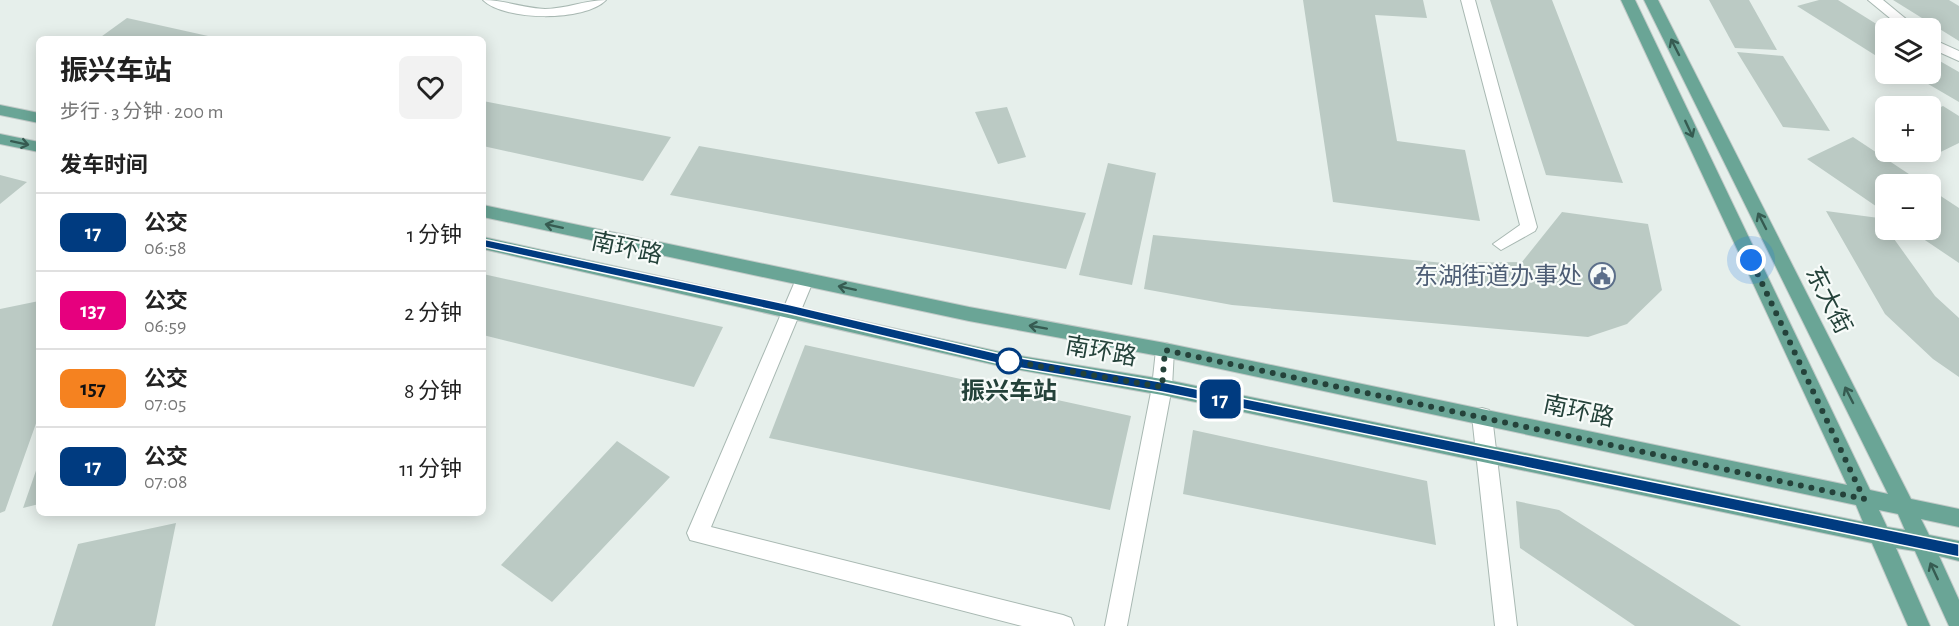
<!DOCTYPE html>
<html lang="zh">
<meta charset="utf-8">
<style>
body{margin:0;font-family:"Alegreya Sans","Noto Sans SC",sans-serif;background:#f2f2f2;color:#222;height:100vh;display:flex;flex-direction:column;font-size:22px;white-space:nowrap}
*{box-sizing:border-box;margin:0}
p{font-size:20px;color:#767676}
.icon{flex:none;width:33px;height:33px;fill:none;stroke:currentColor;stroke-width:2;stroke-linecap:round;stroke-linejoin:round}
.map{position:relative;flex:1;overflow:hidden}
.details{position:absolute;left:36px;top:36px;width:450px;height:480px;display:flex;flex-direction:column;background:#fff;border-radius:9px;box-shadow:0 3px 15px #0003}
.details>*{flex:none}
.badge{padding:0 12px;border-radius:9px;font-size:21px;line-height:39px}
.tools{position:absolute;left:1875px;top:18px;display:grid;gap:12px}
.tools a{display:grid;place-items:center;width:66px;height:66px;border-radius:9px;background:#fff;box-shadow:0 3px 15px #0003;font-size:30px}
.you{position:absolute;width:30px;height:30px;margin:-15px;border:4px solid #fff;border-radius:50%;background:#1a73e8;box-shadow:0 0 0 9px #1a73e833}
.map>.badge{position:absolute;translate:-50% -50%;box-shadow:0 0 0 3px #fff}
h2{padding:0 24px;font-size:22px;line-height:54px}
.round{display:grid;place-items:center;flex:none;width:63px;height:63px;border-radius:9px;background:#f2f2f2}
.summary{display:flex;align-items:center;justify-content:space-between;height:102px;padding:0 24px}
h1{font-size:28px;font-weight:700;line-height:45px}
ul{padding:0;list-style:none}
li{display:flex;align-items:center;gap:18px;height:78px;padding:0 24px;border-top:2px solid #e0e0e0}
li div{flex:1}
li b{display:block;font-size:22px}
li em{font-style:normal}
li .badge{min-width:66px;font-weight:700;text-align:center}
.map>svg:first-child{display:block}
.building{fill:#bbcac4}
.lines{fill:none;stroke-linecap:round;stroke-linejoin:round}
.service-casing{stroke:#a8b8b2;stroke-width:2}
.tertiary-casing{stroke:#a8b8b2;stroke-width:2}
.primary-casing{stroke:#c2cac8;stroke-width:2}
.service{fill:#fff;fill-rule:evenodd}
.tertiary{fill:#fff;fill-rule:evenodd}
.primary{fill:#6aa596;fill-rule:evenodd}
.oneway{stroke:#365b51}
.line{fill:#003b80;stroke:#fff;stroke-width:1.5}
.walk{stroke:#24423a;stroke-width:6;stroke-dasharray:0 10.8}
.stop-dot{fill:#fff;stroke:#003b80;stroke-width:3}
.labels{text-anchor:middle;stroke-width:4.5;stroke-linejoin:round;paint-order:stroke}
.street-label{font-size:24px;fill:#24423a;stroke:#f7fbf9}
.service-label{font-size:24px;fill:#4e5e75;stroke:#f7fbf9;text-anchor:end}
.stop-label{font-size:24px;font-weight:bold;fill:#24423a;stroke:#f7fbf9}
</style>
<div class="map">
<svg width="1959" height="626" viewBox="0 0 1959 626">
<rect width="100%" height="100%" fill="#e6efeb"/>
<!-- building -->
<path class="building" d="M1303 0H1423L1427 18 1375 15 1397 141 1465 150 1480 221 1333 202Z
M1490 0H1552L1623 183 1546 175Z
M1709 0H1749L1777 50 1735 48Z
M1819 0H1838L1886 30V62L1797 6Z
M1893 0H1949L1959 6V41Z
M127 18 217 38V39H98Z
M1737 52 1783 56 1830 131 1783 127Z
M1938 60 1959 72V102L1911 74H1930V63Z
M483 101 671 137 643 181 483 146Z
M1943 106 1959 116V143L1920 162 1903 152H1930V112Z
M1007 107 1026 157 998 164 975 112Z
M1853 137 1924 184H1886V213L1807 159Z
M699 146 1086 213 1066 269 670 195Z
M1108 163 1156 173 1132 285 1079 275Z
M0 175 27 182 0 204Z
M1930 189 1959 208V263L1910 230H1930Z
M1826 211 1879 218 1935 296 1959 318V377L1933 359 1885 314Z
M1562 212 1648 224 1662 290 1627 324 1588 337 1232 305 1144 289 1153 235 1444 263 1522 262Z
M483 274 723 327 694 387 483 335Z
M39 301V415L5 511 0 513V309Z
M805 345 1131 416 1110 510 769 438Z
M1193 430 1427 481 1436 545 1183 494Z
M617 441 670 477 552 602 501 565Z
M39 462V504L23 508Z
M1516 501 1559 510 1741 626H1635L1520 548Z
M176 523 155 626H52L78 544Z"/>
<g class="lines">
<defs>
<path id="service" d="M483 0C505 0 523 8 545 9 566 9 585 0 606 0 585 22 504 21 483 0Z
M1461 0H1475L1537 227 1535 231 1501 250 1493 244 1520 225Z
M805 273 811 274 814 279 711 527 1063 615 1071 618 1074 626H1022L690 540 687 533 796 279 799 274Z
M1165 343 1172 345 1174 350 1172 387 1127 626H1105L1152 387 1156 350 1158 345Z
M1482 408 1489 410 1492 416 1517 626H1495L1472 416 1475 410Z"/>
<path id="tertiary" d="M1868 0H1883L1917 28H1902Z
M1930 38 1959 51V61L1930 48Z"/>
<path id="primary" d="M1621 0H1635L1870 490 1888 494 1644 0H1658L1911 499 1959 509V527L1921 519 1929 535 1959 541V561L1939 556 1959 600V626H1949L1915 551 1896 548 1930 626H1908L1872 543 1162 395 1009 368 483 249V237L1009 354 1162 379 1863 522 1856 505 1165 357 969 321 483 217V205L969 307 1165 343 1847 485ZM1879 510 1898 514 1905 530 1887 527Z
M0 105 39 113V123L0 115Z
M0 134 39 142V152L0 144Z"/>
</defs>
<!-- service casing -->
<use href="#service" class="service-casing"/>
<!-- tertiary casing -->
<use href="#tertiary" class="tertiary-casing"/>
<!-- primary casing -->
<use href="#primary" class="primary-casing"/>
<!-- service -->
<use href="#service" class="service"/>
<!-- tertiary -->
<use href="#tertiary" class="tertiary"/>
<!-- primary -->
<use href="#primary" class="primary"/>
</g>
<!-- one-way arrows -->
<defs><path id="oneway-shaft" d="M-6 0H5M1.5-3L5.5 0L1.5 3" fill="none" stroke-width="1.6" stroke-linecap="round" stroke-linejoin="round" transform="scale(1.5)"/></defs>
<g class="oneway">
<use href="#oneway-shaft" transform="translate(1675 47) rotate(-117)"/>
<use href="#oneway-shaft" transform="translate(1689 129) rotate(65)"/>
<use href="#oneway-shaft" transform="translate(20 143) rotate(12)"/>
<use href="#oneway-shaft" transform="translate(1762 221) rotate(-117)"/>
<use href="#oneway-shaft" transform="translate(554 226) rotate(-168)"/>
<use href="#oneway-shaft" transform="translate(847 288) rotate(-168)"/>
<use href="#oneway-shaft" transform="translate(1038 327) rotate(-170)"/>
<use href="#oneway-shaft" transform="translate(1849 395) rotate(-117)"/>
<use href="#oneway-shaft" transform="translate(1934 571) rotate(-115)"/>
</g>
<!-- line -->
<path class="line" d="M483 239 791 305 1009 356 1162 382 1959 544V557L1162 392 1009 366 791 314 479 246V240Z"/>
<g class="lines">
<!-- walk -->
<path class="walk" d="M1009 361 1162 387 1165 350 1864 499 1751 260"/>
</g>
<!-- icons -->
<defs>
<symbol id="civic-ring" viewBox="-11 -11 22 22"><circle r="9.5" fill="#f7fbf9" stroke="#5c6f8a" stroke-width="1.5"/><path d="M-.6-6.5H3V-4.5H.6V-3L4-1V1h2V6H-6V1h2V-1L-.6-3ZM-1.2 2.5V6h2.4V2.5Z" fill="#5c6f8a"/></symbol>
</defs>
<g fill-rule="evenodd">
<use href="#civic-ring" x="1587" y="261" width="30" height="30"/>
</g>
<!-- markers -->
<circle class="stop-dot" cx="1009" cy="361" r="12"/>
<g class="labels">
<!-- street labels -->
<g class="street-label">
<text transform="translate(627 248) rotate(12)" y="8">南环路</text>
<text transform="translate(1829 300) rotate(63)" y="8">东大街</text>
<text transform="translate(1101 351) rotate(10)" y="8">南环路</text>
<text transform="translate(1579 411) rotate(12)" y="8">南环路</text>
</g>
<!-- service labels -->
<g class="service-label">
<text x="1582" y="284">东湖街道办事处</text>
</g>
<!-- stop labels -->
<g class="stop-label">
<text x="1009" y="399">振兴车站</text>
</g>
</g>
</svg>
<div class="tools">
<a><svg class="icon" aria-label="layers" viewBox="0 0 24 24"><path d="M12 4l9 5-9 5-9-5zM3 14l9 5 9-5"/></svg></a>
<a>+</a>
<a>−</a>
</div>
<div class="you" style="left:1751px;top:260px"></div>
<b class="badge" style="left:1220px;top:399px;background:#003b80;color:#fff">17</b>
<section class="details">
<div class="summary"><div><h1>振兴车站</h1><p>步行 · 3 分钟 · 200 m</p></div><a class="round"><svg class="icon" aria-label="heart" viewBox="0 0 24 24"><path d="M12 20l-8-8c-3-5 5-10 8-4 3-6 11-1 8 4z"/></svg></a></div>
<h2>发车时间</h2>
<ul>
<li><span class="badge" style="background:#003b80;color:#fff">17</span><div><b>公交</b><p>06:58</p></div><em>1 分钟</em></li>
<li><span class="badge" style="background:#e6007e;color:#fff">137</span><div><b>公交</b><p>06:59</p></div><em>2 分钟</em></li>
<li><span class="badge" style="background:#f58220;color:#111">157</span><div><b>公交</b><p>07:05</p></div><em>8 分钟</em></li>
<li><span class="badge" style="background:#003b80;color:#fff">17</span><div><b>公交</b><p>07:08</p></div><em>11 分钟</em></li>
</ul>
</section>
</div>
